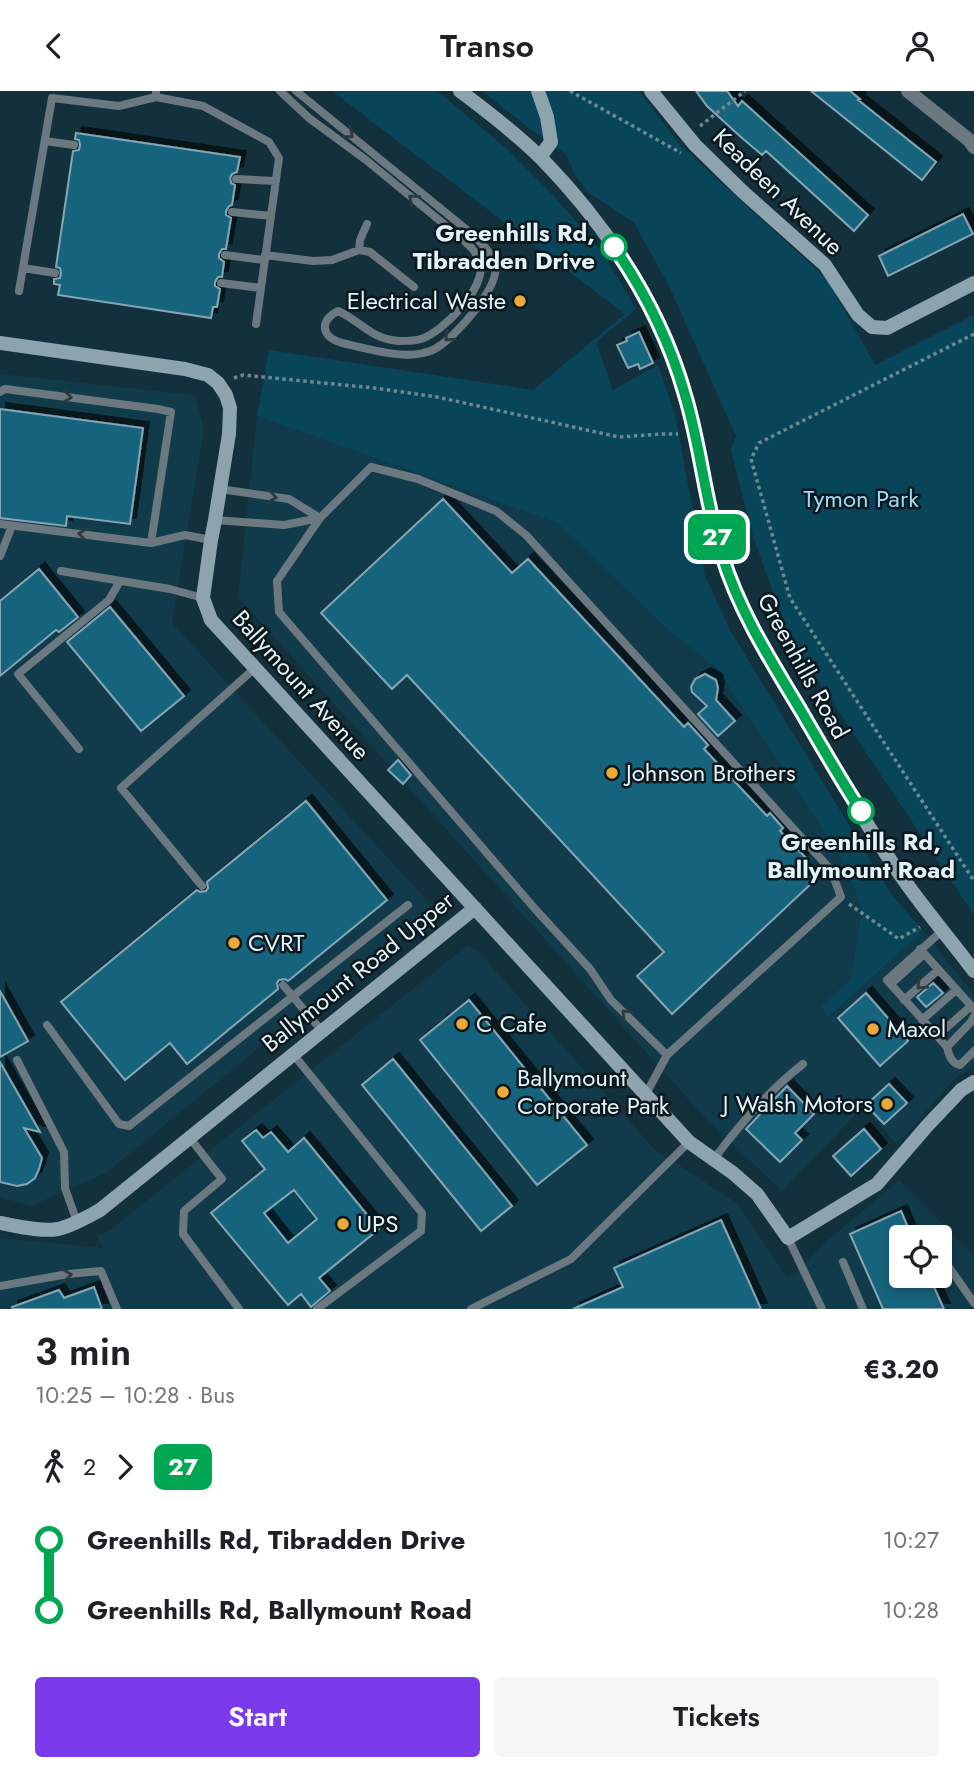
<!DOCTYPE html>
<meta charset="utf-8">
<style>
body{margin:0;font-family:Jost,sans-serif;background:#f6f6f6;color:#202124;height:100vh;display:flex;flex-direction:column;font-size:26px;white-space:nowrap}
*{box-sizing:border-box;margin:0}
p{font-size:23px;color:#757577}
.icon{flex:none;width:38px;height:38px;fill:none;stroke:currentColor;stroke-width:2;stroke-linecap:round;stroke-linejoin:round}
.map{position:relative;height:1218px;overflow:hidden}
.details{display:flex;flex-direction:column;background:#fff;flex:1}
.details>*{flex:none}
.badge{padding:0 14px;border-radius:10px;font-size:24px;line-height:46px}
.fabs{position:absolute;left:889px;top:1134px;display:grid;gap:14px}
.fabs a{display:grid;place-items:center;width:63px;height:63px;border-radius:7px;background:#fff;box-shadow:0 4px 10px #0003;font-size:35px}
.map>.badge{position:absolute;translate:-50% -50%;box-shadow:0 0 0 4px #fff}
.legs{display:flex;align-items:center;gap:10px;height:77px;padding:0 35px;font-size:23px}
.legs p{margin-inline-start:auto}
.summary{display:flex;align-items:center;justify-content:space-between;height:119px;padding:0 35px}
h1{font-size:38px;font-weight:600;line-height:52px}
.cta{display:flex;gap:14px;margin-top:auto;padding:14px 35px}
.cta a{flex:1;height:80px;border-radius:7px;background:#7c3aed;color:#fff;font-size:28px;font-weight:600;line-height:80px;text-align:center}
.cta a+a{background:#f6f6f6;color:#202124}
ul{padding:0 35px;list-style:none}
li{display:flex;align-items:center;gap:24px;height:70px;font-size:26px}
li i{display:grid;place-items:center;width:10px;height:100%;margin:0 9px;background:currentColor}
li i::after{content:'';width:18px;height:18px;margin:-9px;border:5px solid;border-radius:50%;background:#fff}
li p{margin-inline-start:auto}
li:first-child i{background:linear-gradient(#0000 50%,currentColor 0)}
li:last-child i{background:linear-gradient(currentColor 50%,#0000 0)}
header{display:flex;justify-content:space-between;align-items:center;height:91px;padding:0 35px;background:#fff;font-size:32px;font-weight:600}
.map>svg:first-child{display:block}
.built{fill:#113b4a;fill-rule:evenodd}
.green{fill:#084559}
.building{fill:#19637d;stroke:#84a5b4;stroke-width:2;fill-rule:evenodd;filter:url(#shadow)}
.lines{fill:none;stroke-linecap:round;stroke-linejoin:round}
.path{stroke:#6f8792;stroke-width:3.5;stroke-dasharray:3.5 3.5;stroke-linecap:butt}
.lane{stroke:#6b787f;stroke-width:8}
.street{stroke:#6b787f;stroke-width:14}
.secondary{stroke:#8da3ad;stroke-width:14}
.oneway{stroke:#2c393f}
.line-1-casing{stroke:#fff;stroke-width:16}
.line-1{stroke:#00a651;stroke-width:10}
.stop-1-dot{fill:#fff;stroke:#00a651;stroke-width:3.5}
.poi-dot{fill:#eba93a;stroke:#0a171c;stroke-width:2.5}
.labels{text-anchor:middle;stroke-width:5;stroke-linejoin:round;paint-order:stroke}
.street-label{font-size:24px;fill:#e2f3fb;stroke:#0a171c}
.stop-label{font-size:24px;font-weight:bold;fill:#e2f3fb;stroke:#0a171c;text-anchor:end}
.poi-label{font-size:24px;fill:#e2f3fb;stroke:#0a171c;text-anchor:start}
.park-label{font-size:24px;fill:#98dbf8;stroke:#0a171c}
</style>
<header><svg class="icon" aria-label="back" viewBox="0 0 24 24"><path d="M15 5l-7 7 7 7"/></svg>Transo<svg class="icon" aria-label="person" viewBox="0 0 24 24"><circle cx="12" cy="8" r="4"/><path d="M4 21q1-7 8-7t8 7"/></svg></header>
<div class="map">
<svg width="974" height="1218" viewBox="0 0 974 1218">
<defs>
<filter id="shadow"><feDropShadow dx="6" dy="-6" stdDeviation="0" flood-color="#0009"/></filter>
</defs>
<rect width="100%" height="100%" fill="#12313d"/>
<!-- built -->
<path class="built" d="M0 283 195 304 204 339 172 532 432 815 106 1082 31 1115 0 1106Z
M257 325 557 432 665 536 718 579 841 766 862 817 851 887 821 915 829 927 923 840 974 904V975L955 987 897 1054 864 1015 782 1100 708 1030 238 506Z
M467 855 479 861 654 1058 737 1112 788 1188 829 1148 899 1090 974 1165V1218H0V1147L103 1157 97 1146 110 1139ZM901 1146H940V1185H901Z"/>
<!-- green -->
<path class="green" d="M332 0H437L507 58 554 105 603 162 636 218 596 251 613 299 658 274 675 323 705 485 730 539 891 803 923 840 828 927 821 915 851 887 862 817 841 766 718 579 665 536 557 432 257 325 269 259 533 299 625 223Z
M482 0H639L681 55 828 189 875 274 974 224V824L789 546 753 445 731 359 736 345 669 195 634 132 589 102 575 84 566 63 529 37Z
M294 1099 317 1128 288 1152 264 1122Z"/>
<!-- building -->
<path class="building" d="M696 0H727L738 15 742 10 868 124 854 140 766 60 762 64 742 47 707 15Z
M811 0H850L860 8 858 9 936 71 922 89Z
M76 42 240 66 237 81 232 83 230 87 231 92 235 94 232 114 229 115 226 120V124L231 127 226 158H222L219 163V167L224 171 222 186H218L215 191V195L220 198 217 216H213L211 227 58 204 60 194 54 193V188L60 187 61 182 60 177 56 176 73 60 79 59 80 54 79 49 75 48Z
M963 123 973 143 888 185 879 165Z
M639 241 653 272 640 278 638 273 628 277 617 254 627 250 626 247Z
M0 318 143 337 130 433 67 425 66 435 0 427Z
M443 408 512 482 528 468 684 636 688 632 708 654 704 658 767 725 770 722 783 737 780 740 805 766 798 773 814 790 672 923 637 885 664 861 407 584 392 598 321 522Z
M39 478 78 526 59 541 56 539 0 585V510Z
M110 516 184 605 141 640 67 551Z
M705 583 716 589 718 597 716 609 735 630 718 645 698 623 707 615 692 601 691 596 695 588Z
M398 669 411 684 403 693 388 679Z
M306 710 387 809 288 890 285 888 279 889 277 892 278 898 187 973 170 952 125 989 61 911 197 799 200 801 206 800 208 797 207 791Z
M933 892 943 902 926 916 917 906Z
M0 900 28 950 0 966Z
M866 902 908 950 880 975 838 927Z
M469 909 587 1054 537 1094 420 949Z
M393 968 512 1115 481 1140 362 994Z
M0 971 40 1041 24 1037 42 1067 39 1078 35 1087 27 1093 17 1095 0 1091Z
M889 993 907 1012 884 1033 866 1014Z
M787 995 814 1023 795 1042 802 1049 780 1071 746 1038Z
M864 1038 881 1058 851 1085 833 1065Z
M256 1039 263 1047 271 1041 288 1061 304 1047 379 1138 319 1187 330 1200 311 1216 301 1203 288 1214 211 1122 265 1078 242 1050ZM294 1099 317 1128 288 1152 264 1122Z
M901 1120 912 1146H901V1185H929L944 1218H883L850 1143Z
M721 1129 761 1218H573L623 1196 614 1177Z
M94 1196 102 1218H13L12 1216 59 1199 64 1207Z"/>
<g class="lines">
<!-- path -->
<path class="path" d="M570 0 681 62
M700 35 745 0
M974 243 759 352 751 368 790 507 974 790
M234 287 243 284 374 297 437 306 619 346 660 343H678
M921 788 935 776
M849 813 899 848 920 836"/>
<!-- lane -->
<path class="lane" d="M156 0V6L203 15 269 51 279 67 256 233
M280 0 309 27 366 69 461 147C469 154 477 161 480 172 487 196 443 241 421 248 415 250 405 250 399 250 370 248 361 230 338 220 318 231 322 246 342 252 365 257 400 268 423 262 428 261 434 259 438 256 456 245 501 195 495 173 491 161 481 152 472 143L296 0
M45 50 74 54
M236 88 276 90
M232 121 271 125
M359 159 360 149 367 133
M225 164 264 169
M265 164 313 170 332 169 359 159 370 161 414 196
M23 177 55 182
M221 192 261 197
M19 200 52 7 119 15 156 6
M0 301 5 298 158 318 171 321 151 452
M220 398 289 408 320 427
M215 429 284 434 320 427
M0 433 151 452 185 444 211 449
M0 465 12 435
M61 480 170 498 203 507
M79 658 18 583 109 509 120 490
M202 795 121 697 255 577
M943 839 887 889 947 956 971 931 974 925
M920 858 974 918
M891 893 924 863
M283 894 322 940
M904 909 938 879
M922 929 956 899
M47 934 119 1033 129 1035 408 814
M937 945 971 915
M947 956C949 964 951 972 960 974L974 960
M293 963 422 1122 421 1140 317 1218
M17 969 64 1061 65 1097 77 1131
M646 1003 667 964 841 806 831 779 526 444 496 420 418 388 371 376 320 427 277 490 279 521 536 819 590 878 611 909 667 964
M189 1046 222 1088 184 1120 183 1143 239 1218
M714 1068C740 1033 768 1000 803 973
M788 1147 822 1218
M944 1169 974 1212
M843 1171 863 1218
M0 1195 68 1183 101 1180 117 1218
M471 1218 571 1168 689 1051"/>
<!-- street -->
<path class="street" d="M908 0 969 49 974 56"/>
<!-- secondary -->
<path class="secondary" d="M460 0C488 21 517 43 542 68 606 134 661 215 686 305 704 373 709 439 737 505 756 549 782 589 806 630 840 686 871 744 909 796 930 825 953 852 974 880
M538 0 547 26 551 51 540 66
M651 0 695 54 742 100 825 174 858 224 872 236 887 237 974 192
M0 252 185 278 208 284 218 292 226 304 230 317 229 343 215 429 211 449 203 507 211 529 689 1051 733 1082 757 1103 788 1147 877 1093 927 1035 961 999 974 991
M0 1132C17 1135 41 1141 58 1138 72 1135 87 1126 100 1119L475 817"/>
</g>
<!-- one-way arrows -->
<defs><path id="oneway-chevron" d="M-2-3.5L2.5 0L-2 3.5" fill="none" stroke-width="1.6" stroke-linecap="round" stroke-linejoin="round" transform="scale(1.75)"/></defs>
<g class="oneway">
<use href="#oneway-chevron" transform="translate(349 43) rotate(39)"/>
<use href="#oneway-chevron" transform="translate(413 108) rotate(-141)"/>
<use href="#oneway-chevron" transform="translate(449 246) rotate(137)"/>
<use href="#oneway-chevron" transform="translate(67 306) rotate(8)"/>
<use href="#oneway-chevron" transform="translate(272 406) rotate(8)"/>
<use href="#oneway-chevron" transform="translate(83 443) rotate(-173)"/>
<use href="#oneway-chevron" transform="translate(921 894) rotate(137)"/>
<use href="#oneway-chevron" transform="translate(626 923) rotate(-136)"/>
<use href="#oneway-chevron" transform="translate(67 1184) rotate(-8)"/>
</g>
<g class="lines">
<defs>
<path id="line-1" d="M614 156C645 201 670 251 685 304 701 356 705 412 722 464 739 520 771 570 801 620 821 654 840 688 861 720"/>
</defs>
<!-- line-1 casing -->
<use href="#line-1" class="line-1-casing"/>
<!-- line-1 -->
<use href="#line-1" class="line-1"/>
</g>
<!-- markers -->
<g class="stop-1-dot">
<circle cx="614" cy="156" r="12"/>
<circle cx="861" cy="720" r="12"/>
</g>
<g class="poi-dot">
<circle cx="520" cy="210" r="7"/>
<circle cx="612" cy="682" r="7"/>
<circle cx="234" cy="852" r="7"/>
<circle cx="462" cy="933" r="7"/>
<circle cx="873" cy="938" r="7"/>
<circle cx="503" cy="1001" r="7"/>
<circle cx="887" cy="1013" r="7"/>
<circle cx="343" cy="1133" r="7"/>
</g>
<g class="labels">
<!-- street labels -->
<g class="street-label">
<text transform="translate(778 101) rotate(44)" y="8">Keadeen Avenue</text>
<text transform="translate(803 575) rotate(61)" y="8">Greenhills Road</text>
<text transform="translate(301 594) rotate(48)" y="8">Ballymount Avenue</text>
<text transform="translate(358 881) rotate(-39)" y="8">Ballymount Road Upper</text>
</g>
<!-- stop labels -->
<g class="stop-label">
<text x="595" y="150">Greenhills Rd,<tspan x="595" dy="28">Tibradden Drive</tspan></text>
<text x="861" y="759" text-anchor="middle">Greenhills Rd,<tspan x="861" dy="28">Ballymount Road</tspan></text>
</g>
<!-- poi labels -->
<g class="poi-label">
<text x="506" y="218" text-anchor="end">Electrical Waste</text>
<text x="626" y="690">Johnson Brothers</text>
<text x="248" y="860">CVRT</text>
<text x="476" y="941">C Cafe</text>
<text x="887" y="946">Maxol</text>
<text x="517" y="995">Ballymount<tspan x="517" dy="28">Corporate Park</tspan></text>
<text x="873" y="1021" text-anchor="end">J Walsh Motors</text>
<text x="357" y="1141">UPS</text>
</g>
<!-- park labels -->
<g class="park-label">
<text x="861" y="416">Tymon Park</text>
</g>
</g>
</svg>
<div class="fabs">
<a><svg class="icon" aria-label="locate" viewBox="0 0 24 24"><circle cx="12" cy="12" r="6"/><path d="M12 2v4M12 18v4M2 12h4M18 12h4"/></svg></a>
</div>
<b class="badge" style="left:717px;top:446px;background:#00a651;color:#fff">27</b>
</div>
<section class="details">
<div class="summary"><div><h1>3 min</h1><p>10:25 – 10:28 · Bus</p></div><b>€3.20</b></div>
<div class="legs"><svg class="icon" aria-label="walk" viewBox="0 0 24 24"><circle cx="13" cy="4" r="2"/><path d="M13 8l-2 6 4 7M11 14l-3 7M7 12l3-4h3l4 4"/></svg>2<svg class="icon" aria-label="forward" viewBox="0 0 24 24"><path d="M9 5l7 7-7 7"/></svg><b class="badge" style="background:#00a651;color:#fff">27</b></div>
<ul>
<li><i style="color:#00a651"></i><b>Greenhills Rd, Tibradden Drive</b><p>10:27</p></li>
<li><i style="color:#00a651"></i><b>Greenhills Rd, Ballymount Road</b><p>10:28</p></li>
</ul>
<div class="cta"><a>Start</a><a>Tickets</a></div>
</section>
